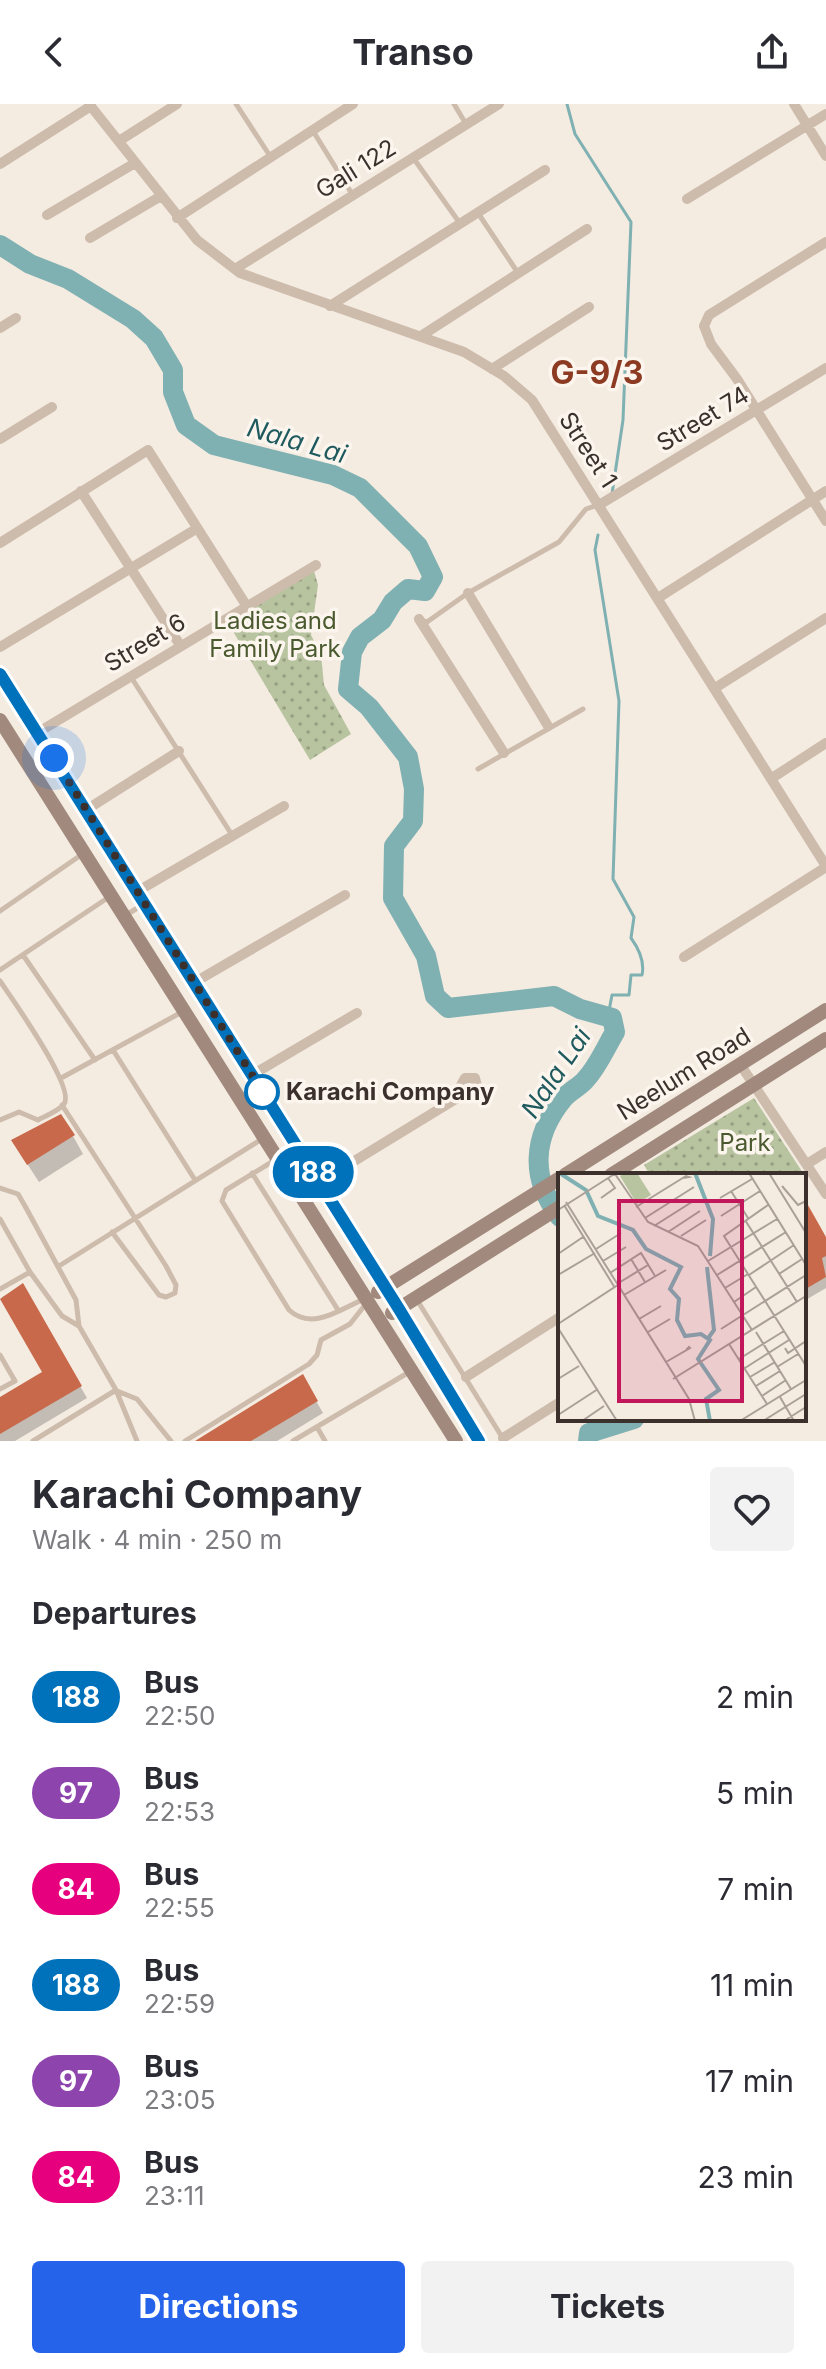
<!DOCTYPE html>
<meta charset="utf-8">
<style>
body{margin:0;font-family:Inter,sans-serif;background:#f2f2f3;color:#2b2b33;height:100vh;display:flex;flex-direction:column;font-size:30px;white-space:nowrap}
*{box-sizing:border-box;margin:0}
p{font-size:26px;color:#7c7c81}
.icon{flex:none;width:44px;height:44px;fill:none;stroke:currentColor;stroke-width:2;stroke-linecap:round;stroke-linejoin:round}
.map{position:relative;height:1337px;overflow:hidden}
.side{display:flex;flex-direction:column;background:#fff;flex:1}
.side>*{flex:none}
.badge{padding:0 16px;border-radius:26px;font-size:28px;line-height:52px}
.you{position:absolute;width:40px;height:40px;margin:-20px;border:6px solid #fff;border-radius:50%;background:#1a73e8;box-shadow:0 0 0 12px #1a73e833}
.map>.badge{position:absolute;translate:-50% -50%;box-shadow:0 0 0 4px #fff}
h2{padding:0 32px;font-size:30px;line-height:72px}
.round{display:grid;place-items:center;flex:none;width:84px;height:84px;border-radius:8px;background:#f2f2f3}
.summary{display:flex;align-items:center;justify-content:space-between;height:136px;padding:0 32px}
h1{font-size:38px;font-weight:700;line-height:60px}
.cta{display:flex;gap:16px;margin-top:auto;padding:16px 32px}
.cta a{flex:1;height:92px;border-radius:8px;background:#2563eb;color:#fff;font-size:32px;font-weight:700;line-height:92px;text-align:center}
.cta a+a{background:#f2f2f3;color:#2b2b33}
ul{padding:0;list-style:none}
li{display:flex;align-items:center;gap:24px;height:96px;padding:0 32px}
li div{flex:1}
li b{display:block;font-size:30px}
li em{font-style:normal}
li .badge{min-width:88px;font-weight:700;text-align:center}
header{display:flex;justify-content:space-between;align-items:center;height:104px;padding:0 32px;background:#fff;font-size:36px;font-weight:700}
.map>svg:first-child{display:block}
.green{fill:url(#green-dots)}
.shadow{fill:#0003}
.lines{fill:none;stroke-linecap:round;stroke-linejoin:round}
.stream{stroke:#7fb0b2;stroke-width:3}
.river{stroke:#7fb0b2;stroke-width:20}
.building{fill:#c8694b}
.service{stroke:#cdbbac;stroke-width:5}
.minor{stroke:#cdbbac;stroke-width:10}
.secondary{stroke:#a18a7d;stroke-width:14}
.line-casing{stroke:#fff;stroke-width:18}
.line{stroke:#0072bc;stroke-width:12}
.walk{stroke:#3b302b;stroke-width:8;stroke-dasharray:0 14.4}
.stop-dot{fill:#fff;stroke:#0072bc;stroke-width:4}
.labels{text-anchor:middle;stroke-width:7;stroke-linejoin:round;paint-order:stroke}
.street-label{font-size:24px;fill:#3b302b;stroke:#fbf5ee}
.park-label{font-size:24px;fill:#4a5a2e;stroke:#fbf5ee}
.stop-label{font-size:24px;font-weight:bold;fill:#3b302b;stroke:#fbf5ee;text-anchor:start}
.water-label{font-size:26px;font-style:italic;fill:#1f5a5e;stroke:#fbf5ee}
.district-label{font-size:32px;font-weight:bold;fill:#8c3b22;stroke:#fbf5ee}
.inset-river{fill:none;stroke:#7fb0b2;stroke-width:4}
.inset-road{fill:none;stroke:#aaa098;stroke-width:2}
.view{fill:#c2185b;fill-opacity:0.15;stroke:#c2185b;stroke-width:4}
.inset-edge{fill:none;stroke:#3b302b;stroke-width:4}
</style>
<header><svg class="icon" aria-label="back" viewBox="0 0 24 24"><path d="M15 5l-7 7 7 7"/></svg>Transo<svg class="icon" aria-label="share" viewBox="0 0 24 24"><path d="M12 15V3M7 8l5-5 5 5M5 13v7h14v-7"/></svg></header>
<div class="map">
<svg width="826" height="1337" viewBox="0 0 826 1337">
<defs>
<pattern id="green-dots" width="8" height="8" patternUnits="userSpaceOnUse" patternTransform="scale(2)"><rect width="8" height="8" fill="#b8c4a0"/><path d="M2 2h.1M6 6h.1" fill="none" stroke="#97a083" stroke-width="1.8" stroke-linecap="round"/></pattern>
</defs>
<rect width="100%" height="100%" fill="#f4ebe1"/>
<!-- green -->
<path class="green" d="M314 467 318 481 311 531 321 551 324 581 351 630 310 656 228 519Z
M754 994 803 1069 650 1071 644 1061Z"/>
<!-- shadow -->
<path class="shadow" d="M73 1032 83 1050 39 1078 24 1055Z
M804 1098 826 1137V1184L804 1197Z
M22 1182 87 1294 15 1337H0V1295L45 1269 2 1193Z
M302 1273 323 1309 277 1337H199Z"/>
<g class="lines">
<!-- stream -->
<path class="stream" d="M567 0 575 30 631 118 623 316 612 390
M598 431 595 446 619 597 613 775 634 813 631 834C639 845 645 857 642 871H631L629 891H612L608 912"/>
<!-- river -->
<path class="river" d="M0 141 30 160 68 175 133 215 154 234 173 266V288L186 321 214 341 333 371 360 384 418 442 433 473 425 487 408 485 393 498 382 516 360 533 352 548 348 585 369 603 408 653 414 685 413 717 394 742 393 794 426 852 435 892 448 904 554 892 580 905 612 914 615 928C606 943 598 962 586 975 580 983 569 987 563 995 532 1033 530 1075 560 1113
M588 1337 589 1329 634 1315"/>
</g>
<!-- building -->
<path class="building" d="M61 1010 75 1031 27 1061 11 1036Z
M804 1094 826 1133V1152L822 1154 826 1173 804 1186Z
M23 1179 82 1282 0 1330V1293L42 1268 0 1195Z
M303 1270 318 1297 251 1337H195Z"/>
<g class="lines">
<!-- service -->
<path class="service" d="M236 0 270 52
M454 0 466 20
M313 27 352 90
M414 55 459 118
M478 109 518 169
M423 517 427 518 468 489 559 438 586 405 598 401
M131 573 232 731
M478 665 583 605
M0 807 81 751
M126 811 144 800
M23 851 95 956
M0 866 109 793
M0 877C12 895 76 984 64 1000 59 1007 45 1012 38 1016L19 1008 0 1016
M113 946 195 1076
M63 973 182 908
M62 1001 166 1162 176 1181 175 1189 166 1193 159 1191 112 1128
M275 1056 226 1086 222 1097 289 1206C312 1227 339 1206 362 1196
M252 1069 338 1206
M0 1084 18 1090 25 1102 76 1196 79 1222
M0 1115 30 1168 62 1212 79 1222 116 1286 137 1337
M59 1162 262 1035
M0 1185 30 1168
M417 1196 502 1333
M0 1251 15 1277 0 1285
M117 1287 137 1295 171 1337
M317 1323 325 1337
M33 1337 116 1286
M185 1337 309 1260 317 1251 321 1236 350 1220 365 1201
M293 1337 411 1267"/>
<!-- minor -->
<path class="minor" d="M89 0 197 136 240 169 464 248 504 272 532 296 826 762
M794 0 826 52
M119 37 177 0
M0 60 91 2
M687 95 826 10
M47 111 135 59
M177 114 353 0
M90 134 161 92
M826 138 709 211 704 222 711 240 737 275 826 417
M235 165 499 0
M330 202 545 66
M0 224 16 214
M421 232 587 125
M492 265 589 203
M0 335 52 303
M81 387 180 541
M599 401 826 264
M0 439 148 346 246 501
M468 489 548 622
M658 494 826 387
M419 515 504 649
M0 543 196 425
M715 584 826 514
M37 629 316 461
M772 674 826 639
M86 706 179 647
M138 787 284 702
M684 853 826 763
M195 878 345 791
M740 960 826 1090
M252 971 357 909
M807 1060 826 1048
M320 1078 477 982 475 974H465L453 996
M466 1273 560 1213
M503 1334 560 1298"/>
<!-- secondary -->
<path class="secondary" d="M0 570 399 1205 479 1337
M0 616 456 1337
M565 1071 826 906
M611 1071 826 935
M378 1188 560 1074
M392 1209 560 1103"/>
</g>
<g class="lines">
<defs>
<path id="line" d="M0 570 399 1205 479 1337"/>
</defs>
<!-- line casing -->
<use href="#line" class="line-casing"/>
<!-- line -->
<use href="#line" class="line"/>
<!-- walk -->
<path class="walk" d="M54 654 269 998 262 988"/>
</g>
<!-- markers -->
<circle class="stop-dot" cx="262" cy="988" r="16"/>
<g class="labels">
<!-- street labels -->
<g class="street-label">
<text transform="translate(356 65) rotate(-32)" y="8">Gali 122</text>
<text transform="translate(703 315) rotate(-31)" y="8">Street 74</text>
<text transform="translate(588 346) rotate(57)" y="8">Street 1</text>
<text transform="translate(145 539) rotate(-31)" y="8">Street 6</text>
<text transform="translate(684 970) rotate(-32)" y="8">Neelum Road</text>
</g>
<!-- park labels -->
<g class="park-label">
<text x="275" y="525">Ladies and<tspan x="275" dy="28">Family Park</tspan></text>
<text x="745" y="1047">Park</text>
</g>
<!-- stop labels -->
<g class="stop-label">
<text x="286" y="996">Karachi Company</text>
</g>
<!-- water labels -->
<g class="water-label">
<text transform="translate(297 337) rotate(16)" y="9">Nala Lai</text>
<text transform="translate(556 969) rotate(-56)" y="9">Nala Lai</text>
</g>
<!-- district labels -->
<g class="district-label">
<text x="597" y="280">G-9/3</text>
</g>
</g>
<!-- overview -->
<g transform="translate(558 1069)">
<rect width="248" height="248" fill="#f4ebe1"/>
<path d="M67 0H79L93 22 79 31 62 3Z" fill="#b8c4a0"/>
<path class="inset-river" d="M137 0 155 46 152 83M3 1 28 17 40 43 75 57 88 76 123 94 112 116 121 126 119 147 127 163 143 161 152 167 140 186 161 217 148 226 152 248M149 94 156 157 151 164"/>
<path class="inset-road" d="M191 0 248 92M211 0 248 60M57 1 90 49 140 73 194 157M224 13 240 32 248 28M173 18 190 45M43 25 57 15 50 5M162 25 194 6M8 29 60 112M6 32 57 115M210 32 166 63 248 193M78 34 128 3 131 4 126 5M0 37 58 0M163 43 202 18M87 45 136 14M187 47 239 129M96 53 137 27M110 59 142 38M123 63 148 47M38 76 63 60M0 81 25 64M73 86 87 109M45 88 68 74M150 88 219 46M52 100 83 80 97 103M221 101 244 86M0 102 37 80M159 102 228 59M191 102 236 72M59 111 90 92M167 115 190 101M66 122 108 97M176 129 198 114M81 146 103 133M0 151 60 112 131 226 137 248M0 155 59 248M163 156 248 102M90 159 112 146M198 159 233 216M171 171 209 231M227 175 230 180 248 168M181 186 226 158M108 189 132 175 131 174 128 177M219 194 240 181M187 195 231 167M192 204 217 189M0 206 21 193M115 206 248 123M198 213 222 198M204 223 228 207M222 224 236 248M0 242 40 216M24 248 46 233M182 248 248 207M205 248 248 221M226 248 248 234"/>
<path class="view" d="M61 28H184V228H61Z"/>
<rect width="248" height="248" class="inset-edge"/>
</g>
</svg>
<div class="you" style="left:54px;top:654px"></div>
<b class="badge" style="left:313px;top:1068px;background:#0072bc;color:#fff">188</b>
</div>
<section class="side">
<div class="summary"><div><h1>Karachi Company</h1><p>Walk · 4 min · 250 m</p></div><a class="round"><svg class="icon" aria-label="heart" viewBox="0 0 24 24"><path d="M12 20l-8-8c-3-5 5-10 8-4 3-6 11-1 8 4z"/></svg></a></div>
<h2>Departures</h2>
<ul>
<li><span class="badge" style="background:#0072bc;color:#fff">188</span><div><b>Bus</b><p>22:50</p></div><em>2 min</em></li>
<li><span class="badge" style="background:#8e44ad;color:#fff">97</span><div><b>Bus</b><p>22:53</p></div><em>5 min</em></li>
<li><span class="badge" style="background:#e6007e;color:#fff">84</span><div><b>Bus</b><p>22:55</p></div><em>7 min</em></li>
<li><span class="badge" style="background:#0072bc;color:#fff">188</span><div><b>Bus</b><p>22:59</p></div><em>11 min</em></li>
<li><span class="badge" style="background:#8e44ad;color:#fff">97</span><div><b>Bus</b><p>23:05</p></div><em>17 min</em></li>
<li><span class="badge" style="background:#e6007e;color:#fff">84</span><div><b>Bus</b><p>23:11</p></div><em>23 min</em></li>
</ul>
<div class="cta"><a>Directions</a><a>Tickets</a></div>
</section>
